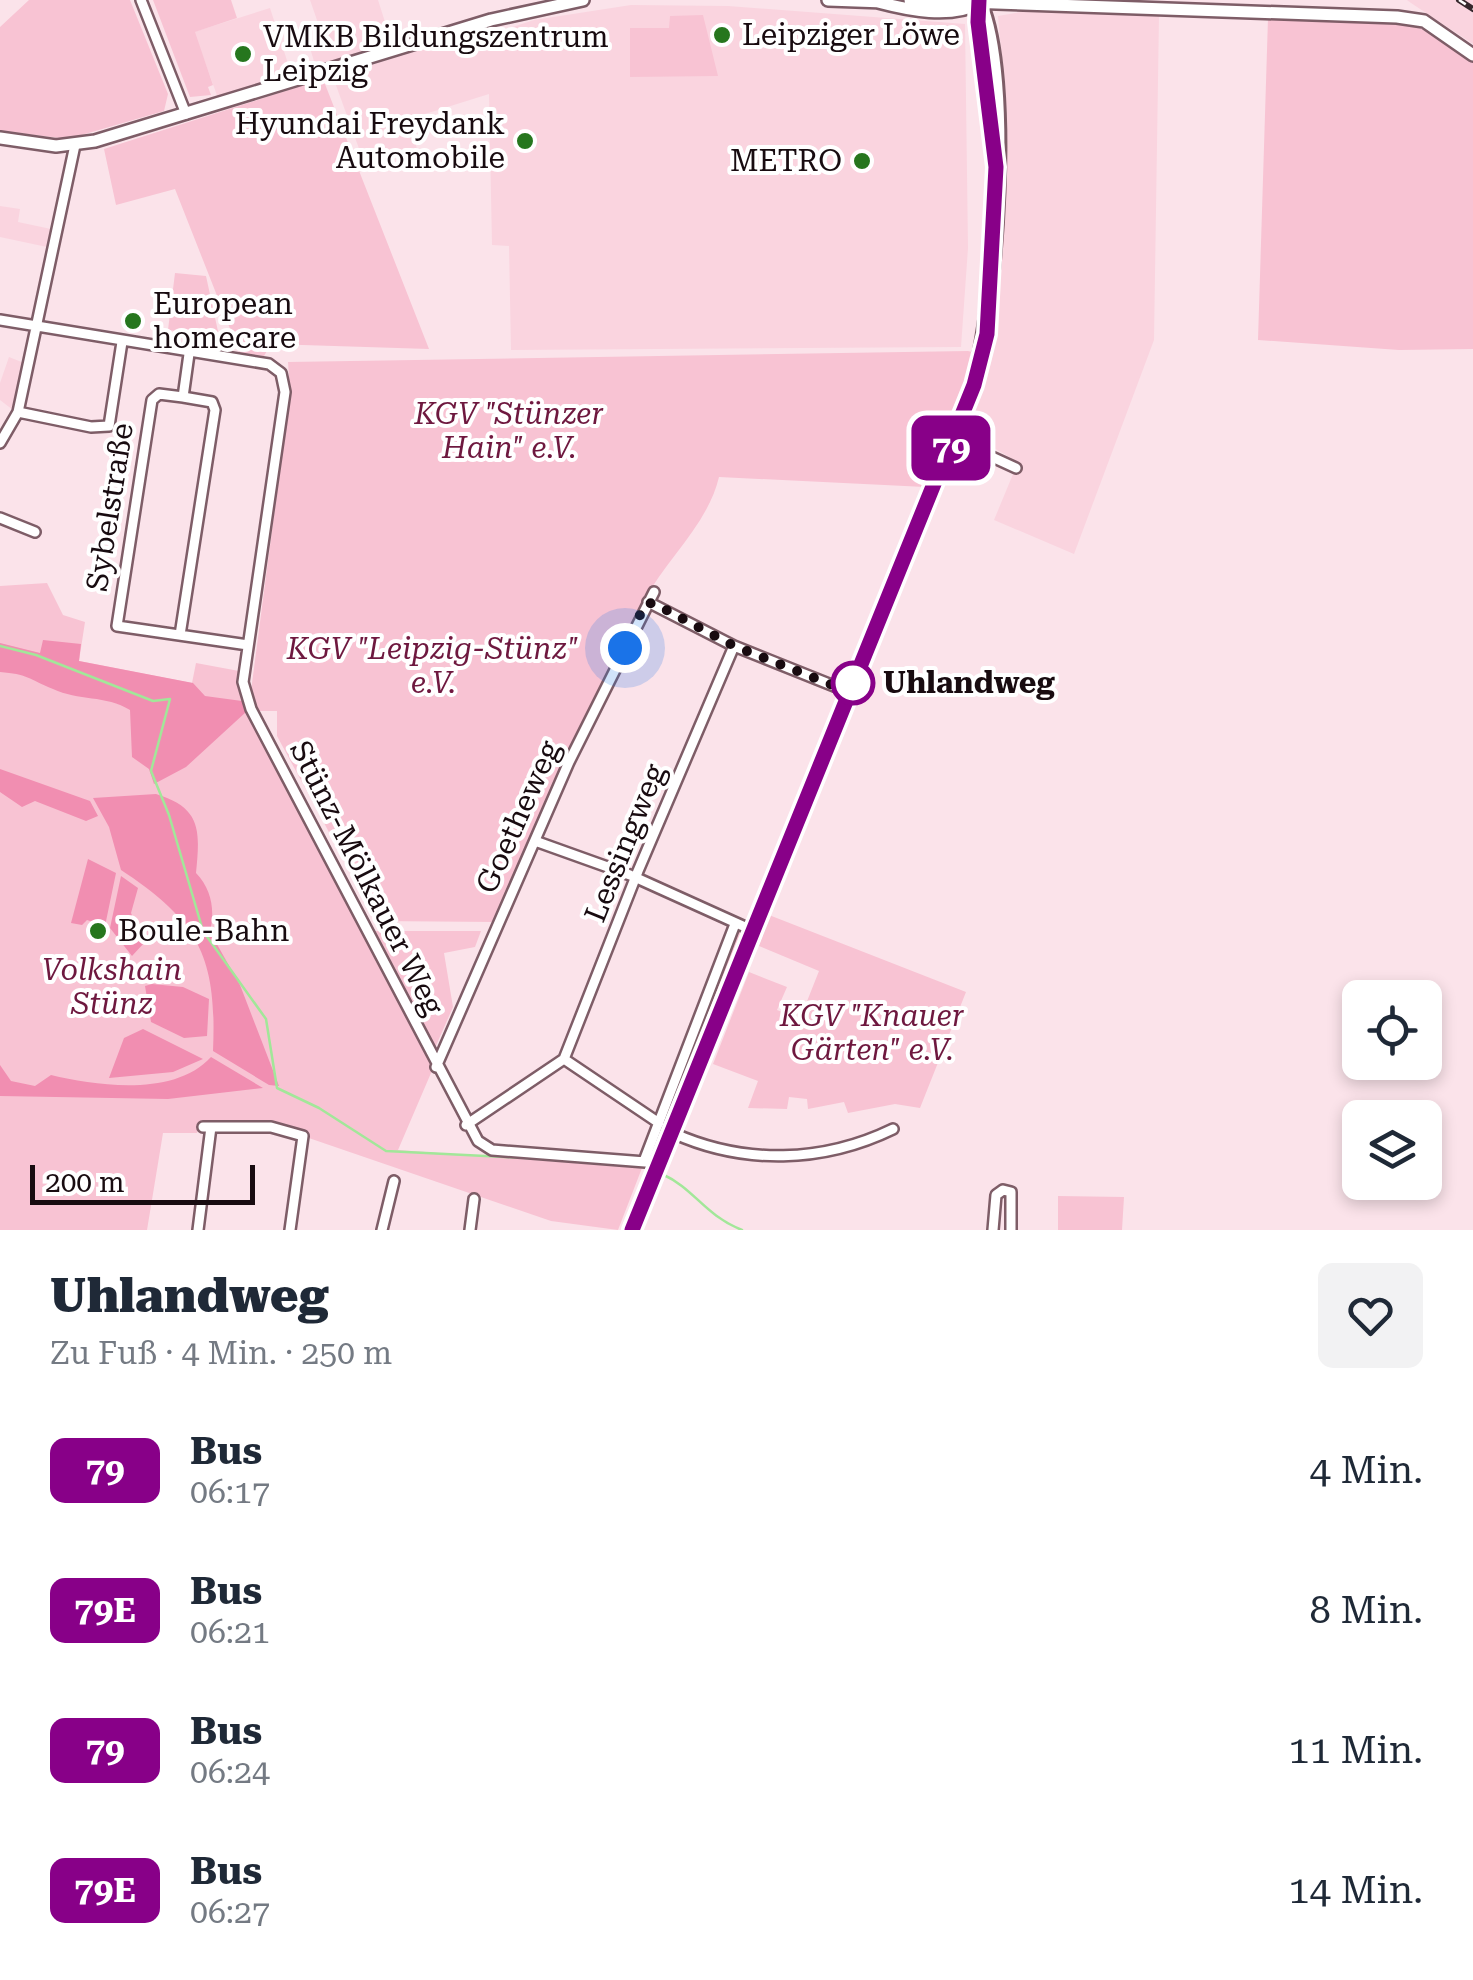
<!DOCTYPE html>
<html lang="de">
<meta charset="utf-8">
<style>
body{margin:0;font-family:"Roboto Serif",serif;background:#f2f2f3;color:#1f2937;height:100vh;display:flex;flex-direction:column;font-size:38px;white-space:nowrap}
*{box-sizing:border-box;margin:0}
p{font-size:32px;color:#747a83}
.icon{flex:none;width:55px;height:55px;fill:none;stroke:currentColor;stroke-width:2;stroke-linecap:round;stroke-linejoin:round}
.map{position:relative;height:1230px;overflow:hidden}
.drawer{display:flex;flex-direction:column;background:#fff;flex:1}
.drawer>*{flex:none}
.badge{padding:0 20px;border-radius:15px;font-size:35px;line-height:65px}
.fabs{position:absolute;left:1342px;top:980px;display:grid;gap:20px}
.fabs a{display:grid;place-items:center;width:100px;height:100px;border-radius:15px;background:#fff;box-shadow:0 5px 15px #0003;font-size:50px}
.scale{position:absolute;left:30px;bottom:25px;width:225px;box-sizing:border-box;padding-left:10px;border:5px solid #180b10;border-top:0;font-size:28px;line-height:35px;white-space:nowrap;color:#180b10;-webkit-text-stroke:8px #fff;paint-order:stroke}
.you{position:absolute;width:50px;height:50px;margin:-25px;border:8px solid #fff;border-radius:50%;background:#1a73e8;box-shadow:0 0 0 15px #1a73e833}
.map>.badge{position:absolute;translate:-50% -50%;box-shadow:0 0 0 5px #fff}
.round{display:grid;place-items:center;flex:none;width:105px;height:105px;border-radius:15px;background:#f2f2f3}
.summary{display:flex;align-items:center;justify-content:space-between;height:170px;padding:0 50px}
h1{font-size:48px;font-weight:800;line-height:75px}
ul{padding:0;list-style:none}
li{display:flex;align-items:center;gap:30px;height:140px;padding:0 50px}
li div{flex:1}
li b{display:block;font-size:38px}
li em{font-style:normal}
li .badge{min-width:110px;font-weight:700;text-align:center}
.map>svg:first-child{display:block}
.built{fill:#fad4df}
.green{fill:#f8c3d3}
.forest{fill:#f18eb1}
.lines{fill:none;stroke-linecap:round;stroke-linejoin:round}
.stream{stroke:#a2e799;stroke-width:2.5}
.minor-casing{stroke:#7e5d67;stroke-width:14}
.tertiary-casing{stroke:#7e5d67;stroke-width:16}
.secondary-casing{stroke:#7e5d67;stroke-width:18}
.minor{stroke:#fff;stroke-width:9}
.tertiary{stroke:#fff;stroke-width:11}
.secondary{stroke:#fff;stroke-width:12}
.rail-casing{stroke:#36272c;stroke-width:6}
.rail{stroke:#fff;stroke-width:2.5;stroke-dasharray:8;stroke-linecap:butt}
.line-casing{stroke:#fff;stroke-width:22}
.line{stroke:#808;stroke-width:15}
.walk{stroke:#180b10;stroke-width:10;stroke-dasharray:0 18}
.poi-dot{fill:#26761e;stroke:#fff;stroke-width:4}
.stop-dot{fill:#fff;stroke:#808;stroke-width:5}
.labels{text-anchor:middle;stroke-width:8;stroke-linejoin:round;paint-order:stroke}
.poi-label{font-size:30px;fill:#180b10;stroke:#fff;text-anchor:start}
.park-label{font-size:30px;font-style:italic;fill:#6e183f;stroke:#fff}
.street-label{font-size:30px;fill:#180b10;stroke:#fff}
.stop-label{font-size:30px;font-weight:bold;fill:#180b10;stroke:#fff;text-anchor:start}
</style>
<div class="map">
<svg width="1473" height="1230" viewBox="0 0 1473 1230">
<rect width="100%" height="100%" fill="#fbe3ea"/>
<!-- built -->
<path class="built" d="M310 0H378L392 44 316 68 310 48 325 43Z
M1407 0H1473V44L1411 3Z
M631 5 728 6 965 24 968 248 961 347 511 350 509 246 492 245 489 94 409 119 417 149 365 165 333 77 485 30 488 35 534 20Z
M270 8 292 76 218 98 194 32Z
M1032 10 1159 15 1154 340 1074 554 994 520 1018 462 973 436 970 425 993 332 1007 118 998 16Z
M0 206 20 209 18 222 51 229 47 247 0 237Z
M9 357 24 363 13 410 0 400V383Z"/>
<!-- green -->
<path class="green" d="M29 0H130L168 94 164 111 68 139 0 131V27Z
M153 0H231L237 18 195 32 213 85 208 87 211 95 190 97Z
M703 15 718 76 630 77V28H669L670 16Z
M1268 18 1410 22 1473 60V349L1399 350 1258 340Z
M323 79 429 349 271 344 264 356 240 354 175 189 116 205 104 149Z
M175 273 206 276 219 336 168 330Z
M968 351 976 353 925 487 719 477C708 524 667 558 644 601 589 705 540 813 496 922L377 921 277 736V711H256L251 691 290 393 288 362Z
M47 583 63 615 85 622 79 661 192 683 196 663 239 671V691L246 713 434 1066 398 1150 642 1168 618 1230 551 1221 268 1124 199 1125 197 1133H163L147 1230H0V586Z
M769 915 966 992 920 1108 895 1104 848 1113 844 1102 808 1109 807 1099 789 1097 787 1109 748 1108 758 1081 713 1064 749 972 787 987 777 1010 800 1019 819 971 759 946Z
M735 924 754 931 658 1163 644 1161Z
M375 931H481L475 947 444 953 453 1007 435 1048Z
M1058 1196 1124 1197 1122 1230H1058Z"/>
<!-- forest -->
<path class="forest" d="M43 640 81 644 79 661 193 683 205 696 242 701 246 712 186 767 154 784 149 769 132 757 130 710C106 695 78 701 53 689 29 679 27 674 0 672V643L40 653Z
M0 769 90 801 98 816 86 821 35 801 22 807 0 792Z
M156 794C202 808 200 831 196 873 212 890 215 910 210 932L240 985 279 1086 269 1085 213 1051C217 958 200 922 121 870L109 827 93 798Z
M88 859 116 873 105 926 87 920 82 925 71 923Z
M121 876 138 888 131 913 144 943 132 956 110 928Z
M152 984 183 987 209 999 207 1036 184 1038 151 1022 145 986Z
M143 1029 203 1059 173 1072 109 1078 124 1038Z
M211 1057 263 1088 168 1099 0 1096V1065L11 1081 35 1086 51 1075C97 1086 175 1097 211 1057Z"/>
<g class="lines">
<!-- stream -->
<path class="stream" d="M0 646 36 655 153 701 170 699 151 771 169 815 203 931 266 1019 277 1088 319 1108 386 1151 568 1160
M662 1174C695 1189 703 1214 742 1230"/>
<defs>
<path id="minor" d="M141 0 186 114
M0 320 269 364 281 373 285 392 243 682 251 709 478 1141 492 1150 658 1163
M189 354 183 397 159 394 152 400 117 626 248 645
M18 412 91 427 109 426 122 342
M955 440 1016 468
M0 443 18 412 75 145
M0 518 35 532
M648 602 734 646 849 692
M180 635 215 410 212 402 183 397
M535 841 630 875 754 931
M564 1059 659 1123
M436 1067 569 762 654 592
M466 1125 564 1059 638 871 734 646
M203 1127H271L303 1136 290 1230
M673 1133C744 1165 823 1163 893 1129
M644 1161 735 924
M198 1230 211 1127
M382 1230 394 1181
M470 1230 474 1199
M993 1230 996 1195 1003 1190 1011 1192V1230"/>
<path id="tertiary" d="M828 0 884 2
M910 0 1397 17 1424 21 1473 55
M878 2C908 10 951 19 980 3
M0 138 56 146 95 141 491 20 583 0"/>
<path id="secondary" d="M979 6 977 22 992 135
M632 1230 973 385C996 305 1013 78 980 3"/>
</defs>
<!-- minor casing -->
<use href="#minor" class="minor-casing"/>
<!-- tertiary casing -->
<use href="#tertiary" class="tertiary-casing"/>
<!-- secondary casing -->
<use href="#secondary" class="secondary-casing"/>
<!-- minor -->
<use href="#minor" class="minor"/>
<!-- tertiary -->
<use href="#tertiary" class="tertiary"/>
<!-- secondary -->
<use href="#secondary" class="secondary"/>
<defs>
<path id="rail" d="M1459 0 1473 9"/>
</defs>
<!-- rail casing -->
<use href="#rail" class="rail-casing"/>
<!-- rail -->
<use href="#rail" class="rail"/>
</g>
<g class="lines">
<defs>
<path id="line" d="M632 1230 974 385 987 334 996 167 978 22 979 0"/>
</defs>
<!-- line casing -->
<use href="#line" class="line-casing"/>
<!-- line -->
<use href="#line" class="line"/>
<!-- walk -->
<path class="walk" d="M625 648 645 604 653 603 734 646 850 692 853 683"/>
</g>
<!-- markers -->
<g class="poi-dot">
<circle cx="722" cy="35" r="10"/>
<circle cx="243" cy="54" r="10"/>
<circle cx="525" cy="141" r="10"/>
<circle cx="862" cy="161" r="10"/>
<circle cx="133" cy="321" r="10"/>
<circle cx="98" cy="931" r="10"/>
</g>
<circle class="stop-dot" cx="853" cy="683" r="20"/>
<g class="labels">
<!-- poi labels -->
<g class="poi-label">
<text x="742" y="45">Leipziger Löwe</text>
<text x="263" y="47">VMKB Bildungszentrum<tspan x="263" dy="34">Leipzig</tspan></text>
<text x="505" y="134" text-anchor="end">Hyundai Freydank<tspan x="505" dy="34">Automobile</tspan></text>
<text x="842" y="171" text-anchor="end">METRO</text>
<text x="153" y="314">European<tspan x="153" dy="34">homecare</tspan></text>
<text x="118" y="941">Boule-Bahn</text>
</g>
<!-- park labels -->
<g class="park-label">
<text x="509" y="424">KGV "Stünzer<tspan x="509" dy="34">Hain" e.V.</tspan></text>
<text x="433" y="659">KGV "Leipzig-Stünz"<tspan x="433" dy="34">e.V.</tspan></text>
<text x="112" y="980">Volkshain<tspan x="112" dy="34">Stünz</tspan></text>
<text x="872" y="1026">KGV "Knauer<tspan x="872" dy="34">Gärten" e.V.</tspan></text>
</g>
<!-- street labels -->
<g class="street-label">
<text transform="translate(110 507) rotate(-81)" y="10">Sybelstraße</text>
<text transform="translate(518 817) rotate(-66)" y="10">Goetheweg</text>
<text transform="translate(625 843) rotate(-68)" y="10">Lessingweg</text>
<text transform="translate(367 878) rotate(63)" y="10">Stünz-Mölkauer Weg</text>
</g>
<!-- stop labels -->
<g class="stop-label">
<text x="883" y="693">Uhlandweg</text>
</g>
</g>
</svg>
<div class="fabs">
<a><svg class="icon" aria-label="locate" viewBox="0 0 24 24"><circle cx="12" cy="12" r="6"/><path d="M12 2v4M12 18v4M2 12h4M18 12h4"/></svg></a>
<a><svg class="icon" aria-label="layers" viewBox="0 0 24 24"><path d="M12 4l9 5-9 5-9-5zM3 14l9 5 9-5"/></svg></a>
</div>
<div class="scale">200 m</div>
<div class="you" style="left:625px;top:648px"></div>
<b class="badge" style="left:951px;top:448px;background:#808;color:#fff">79</b>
</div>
<section class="drawer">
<div class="summary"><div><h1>Uhlandweg</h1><p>Zu Fuß · 4 Min. · 250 m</p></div><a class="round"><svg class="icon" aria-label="heart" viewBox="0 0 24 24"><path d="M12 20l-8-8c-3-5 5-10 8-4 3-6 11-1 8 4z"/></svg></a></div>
<ul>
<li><span class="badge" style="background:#808;color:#fff">79</span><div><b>Bus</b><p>06:17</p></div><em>4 Min.</em></li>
<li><span class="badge" style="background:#808;color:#fff">79E</span><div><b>Bus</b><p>06:21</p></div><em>8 Min.</em></li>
<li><span class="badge" style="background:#808;color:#fff">79</span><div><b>Bus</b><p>06:24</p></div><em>11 Min.</em></li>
<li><span class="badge" style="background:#808;color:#fff">79E</span><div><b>Bus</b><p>06:27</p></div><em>14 Min.</em></li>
</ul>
</section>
